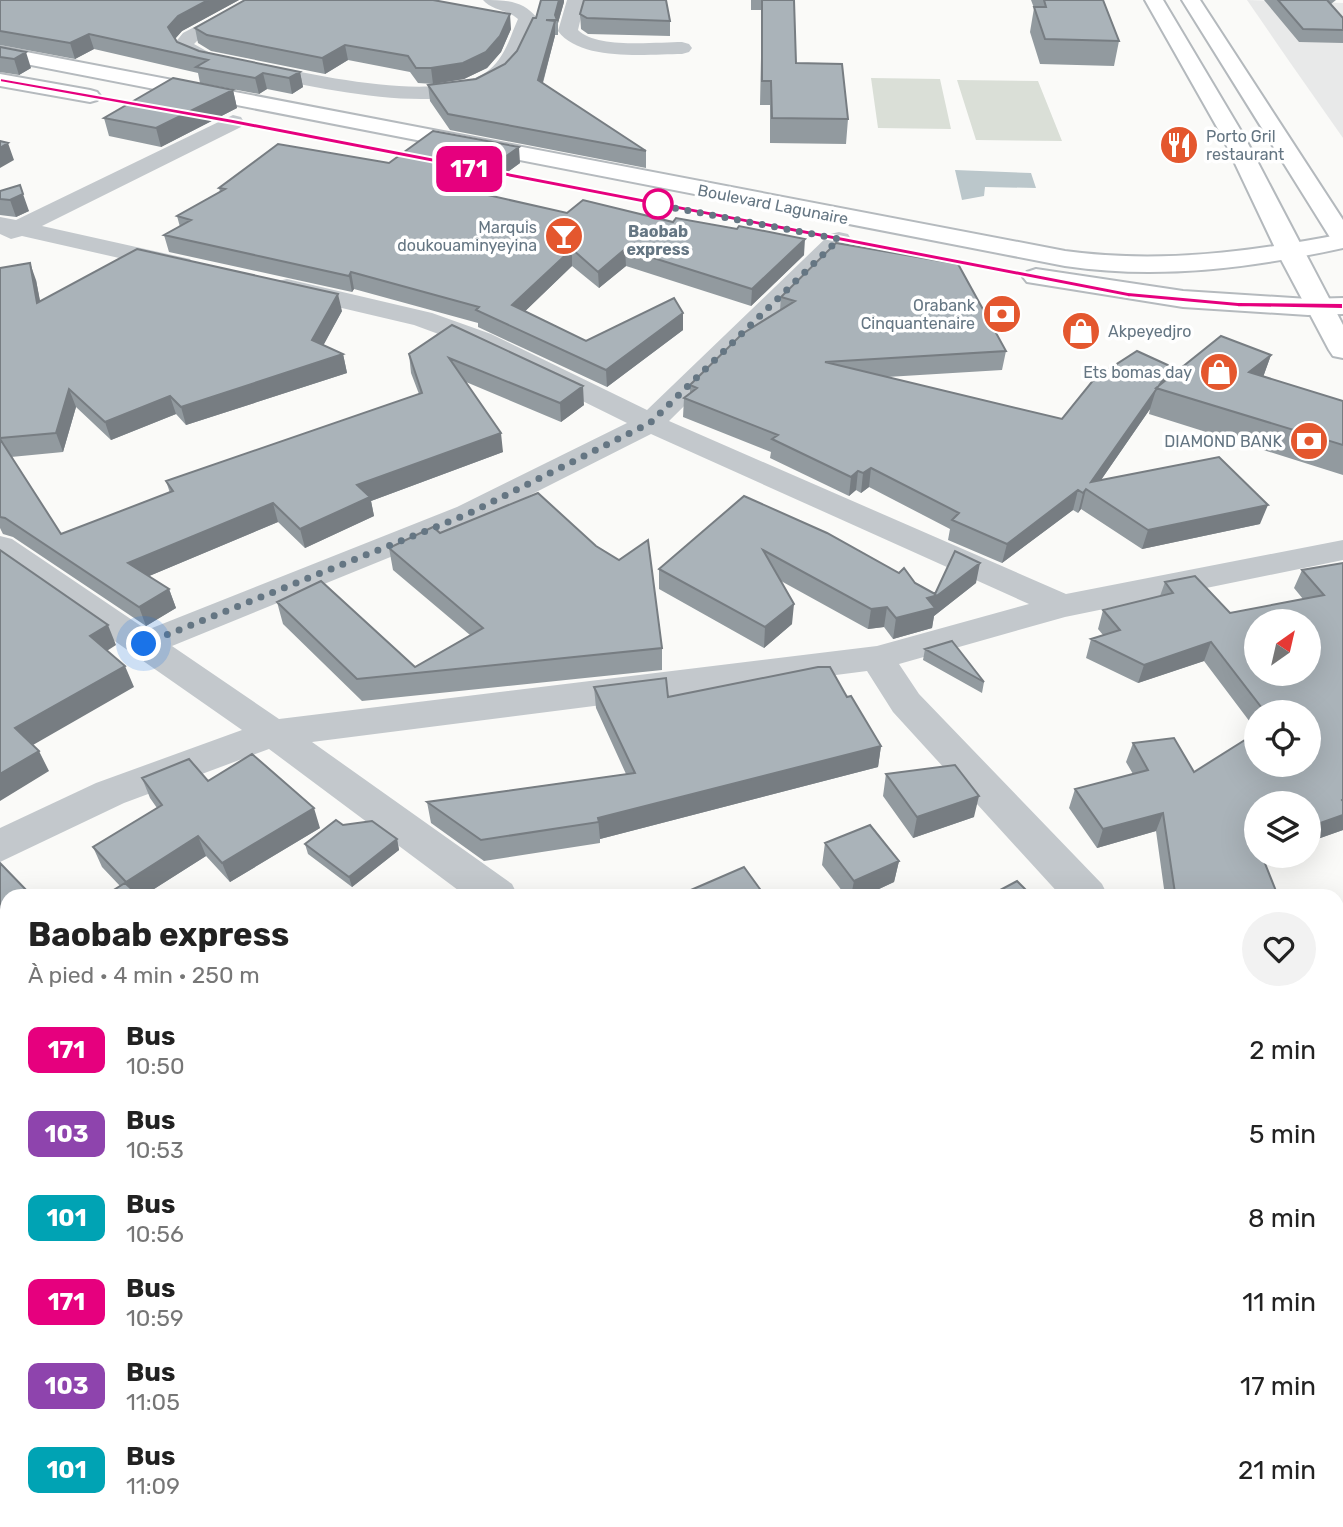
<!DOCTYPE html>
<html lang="fr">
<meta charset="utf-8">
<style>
body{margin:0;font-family:Rubik,sans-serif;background:#f2f2f2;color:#222;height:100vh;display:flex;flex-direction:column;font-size:26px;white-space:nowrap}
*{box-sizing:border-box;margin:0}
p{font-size:23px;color:#767676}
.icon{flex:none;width:38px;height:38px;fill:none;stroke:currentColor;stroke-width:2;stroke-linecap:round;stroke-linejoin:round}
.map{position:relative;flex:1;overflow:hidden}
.side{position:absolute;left:0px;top:889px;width:1344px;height:639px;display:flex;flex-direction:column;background:#fff;border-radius:21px 21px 0 0;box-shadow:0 7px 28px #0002}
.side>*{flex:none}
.badge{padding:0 14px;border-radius:10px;font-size:24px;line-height:46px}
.needle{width:46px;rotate:34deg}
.buttons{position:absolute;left:1244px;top:609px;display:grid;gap:14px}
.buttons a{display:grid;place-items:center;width:77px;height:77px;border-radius:50%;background:#fff;box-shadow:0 7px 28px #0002;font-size:35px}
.you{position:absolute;width:35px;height:35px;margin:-18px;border:5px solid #fff;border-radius:50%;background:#1a73e8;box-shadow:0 0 0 10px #1a73e833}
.map>.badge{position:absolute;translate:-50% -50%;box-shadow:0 0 0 4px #fff}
.round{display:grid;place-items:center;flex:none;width:74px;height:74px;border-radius:37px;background:#f2f2f2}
.head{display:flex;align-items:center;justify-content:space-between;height:119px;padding:0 28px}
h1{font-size:33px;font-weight:700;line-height:52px}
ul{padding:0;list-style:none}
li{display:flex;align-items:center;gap:21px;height:84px;padding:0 28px}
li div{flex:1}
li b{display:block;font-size:26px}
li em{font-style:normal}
li .badge{min-width:77px;font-weight:700;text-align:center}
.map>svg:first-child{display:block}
.built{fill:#e8e9e9}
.green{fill:#dadfd7}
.water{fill:#bbc7cb}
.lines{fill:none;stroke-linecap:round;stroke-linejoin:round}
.major-casing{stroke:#b5babe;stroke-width:4}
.highway-casing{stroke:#b4b9bd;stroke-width:4}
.minor{fill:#c3c8cc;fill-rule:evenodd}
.major{fill:#fff;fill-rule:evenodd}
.highway{fill:#fff;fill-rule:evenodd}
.wall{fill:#929a9f}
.shaded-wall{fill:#777d82}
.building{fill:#aab3b9;stroke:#777d82;stroke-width:2;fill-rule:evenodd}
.line{fill:#e6007e;stroke:#fff;stroke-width:2}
.walk{stroke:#657683;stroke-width:7;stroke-dasharray:0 12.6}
.stop-dot{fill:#fff;stroke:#e6007e;stroke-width:3.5}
.labels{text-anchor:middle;stroke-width:7;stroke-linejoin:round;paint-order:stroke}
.far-poi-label{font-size:16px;fill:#657683;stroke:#fff;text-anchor:end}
.far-street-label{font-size:16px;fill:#657683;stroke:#fff}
.far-stop-label{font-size:16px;font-weight:bold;fill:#657683;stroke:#fff}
</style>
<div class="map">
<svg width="1343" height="1527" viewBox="0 0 1343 1527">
<rect width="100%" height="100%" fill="#fafaf8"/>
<!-- built -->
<path class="built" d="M1247 0 1343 3V138L1289 61Z"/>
<!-- green -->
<path class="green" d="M871 78 940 79 951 129 878 128Z
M957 80 1038 81 1062 141 976 140Z"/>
<!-- water -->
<path class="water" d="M955 170 1031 173 1036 188 985 187 984 196 962 200Z"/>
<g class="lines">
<defs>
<path id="major" d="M0 47 1065 251C1159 264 1251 252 1343 234V248C1251 268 1159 280 1065 266L0 59Z
M0 74 90 90 97 92 100 96 97 100 90 102 0 86Z
M1036 269 1183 291 1308 299 1343 298V314L1308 315 1183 307 1027 282 1023 277 1027 272Z"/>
<path id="highway" d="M1145 0H1163L1244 136 1343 325V358L1333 356 1329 350 1276 250 1222 136Z
M1182 0H1200L1343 220V246L1334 244 1331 239Z"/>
</defs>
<!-- major casing -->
<use href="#major" class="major-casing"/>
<!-- highway casing -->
<use href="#highway" class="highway-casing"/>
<!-- minor -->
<path class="minor" d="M245 0H268L197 41 194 44 210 53C273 65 438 111 489 70 505 57 510 37 518 19 508 10 491 10 483 0 505 0 523 0 537 18 529 39 522 63 504 78 446 127 274 77 204 64L182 55 174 44 183 33Z
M567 0H585L578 30C597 49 656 42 682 42L689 44 692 48 689 52 682 54C647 54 581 62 558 31Z
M233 115 241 117 244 122 241 127 42 226 190 259 194 264 190 269 181 272 22 236 11 239 0 234V217L16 220Z
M839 232 848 234 851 239 848 244 669 421 1066 594 1343 540V560L1065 617 899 664 919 694 1102 884 1108 896H1061L893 712 867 671 312 742 512 884 518 896H466L269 749 124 803 0 862V828L96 783 242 730 0 561V536L12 539 147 630 457 507 627 423 471 346 414 325 278 293 274 287 278 281 287 279 432 313 491 334 647 410 830 234ZM651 434 1029 604 877 646 279 719 172 646 479 521Z
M1337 1139 1343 1142V1192L1337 1190Z
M7 1166V1216L0 1219V1168Z
M1343 1296V1351L1337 1354V1299Z
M403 1521H466L468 1527H405Z
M1019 1521H1115L1113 1527H1021Z"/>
<!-- major -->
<use href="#major" class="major"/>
<!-- highway -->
<use href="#highway" class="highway"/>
</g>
<!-- wall -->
<path class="wall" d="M0 0H239L182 31 175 39 177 42 199 51 300 72 303 87 292 94 267 89 259 94 200 83 198 73 94 49 75 59 0 45Z
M245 0H438V2L511 29 501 52 487 68 464 79 433 84 418 83 410 72 348 60 325 74 211 51 198 43 195 28Z
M541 0H564V2L558 23V35H555L543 83 646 151V168L450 130 430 101 428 85 476 79 505 64 517 51 536 18Z
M751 0H794L796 63 848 119 846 144 770 143V105H760L762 10H751Z
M1031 0H1103L1119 41 1114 66 1040 64 1030 32 1034 8Z
M1264 0H1336L1331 4 1343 30V43L1299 42Z
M580 14 670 21V36L588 34 581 29Z
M0 47 31 68 19 75 0 72Z
M233 90 237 108 161 147 109 136 104 118Z
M389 163H520L479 193 567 213 804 255 751 306 626 266 599 288 572 266 525 311 586 341 683 313V330L607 387 478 327V323L354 289 352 292 169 252 164 235 180 227 177 216 220 192 219 188Z
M0 191 29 211 16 217 0 215Z
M0 268 36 280 40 302 342 311 323 345 343 354 347 373 186 425 176 414 111 440 76 407 63 452 11 457 61 534 170 493 166 481 419 394 411 373 409 354 452 325 584 405 561 422 466 382 503 452 371 501 374 516 305 548 278 522 149 576 169 589 176 608 146 626 13 537 3 534 0 528Z
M781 297 1006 351 1002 370 887 377 1062 419 1172 367 1169 378 1271 355 1263 377 1343 401V475L1149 414 1150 409 1101 480 1260 524 1142 549 1081 509 1078 513 1073 510 1002 563 948 540 950 529 869 487 861 493 856 490 849 496 770 458 771 452 683 417 684 398 690 393V385L780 311Z
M744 496 915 583 935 594 976 583 934 616 932 628 893 639 884 627 868 629 781 581 792 624 764 648 659 589V569Z
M440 533 662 648V670L362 701 283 624 277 602 415 667 470 635 393 570 389 548Z
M1343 563V830L1309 842V803L1263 859 1278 896H1165L1156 831 1097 848 1069 808 1075 789 1133 774 1126 762 1133 743 1194 772 1309 712H1256V730L1204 661 1138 683 1086 658 1091 639 1103 635 1098 629 1103 610 1160 596 1165 582 1230 613 1303 599 1294 588 1302 570Z
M925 649 984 682 982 693 923 660Z
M594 687 668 697H847L881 746 878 767 600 839V843L484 861 431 823 427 802 626 774 596 708Z
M886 774 974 817 913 838 883 796Z
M142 778 208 781 320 828 230 882 206 856 143 896 120 886 102 867 93 847 157 808 150 798Z
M343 825 397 839 399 850 352 887 308 854 305 844Z
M825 843 899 861 894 882 864 896H846L822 865Z
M556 1521H670L676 1527H558Z
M1229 1521H1337L1343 1527H1235Z"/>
<!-- shaded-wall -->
<path class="shaded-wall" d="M208 0H239L182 31 172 42 168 27 178 16Z
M559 0H564V2L558 23 557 20 555 15Z
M510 14 511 29 501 52 487 68 464 79 433 84 431 68Z
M555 21V36L539 96 538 80Z
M89 34 94 49 75 59 70 43Z
M345 45 348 60 325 74 322 58Z
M26 52 31 68 19 75 14 59Z
M300 72 303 87 292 94 289 78Z
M263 73 267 89 259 94 255 78Z
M233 90 237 108 161 147 156 128Z
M8 143 14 160 0 168V148Z
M519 147 520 163 463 205 461 189Z
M23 194 29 211 16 217 10 200Z
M805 239 804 255 751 306 752 289Z
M572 249V266L514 322 512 305Z
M625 249 626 266 599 288 598 272Z
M30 263 36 280 44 321 37 303Z
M351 272 354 289 352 292 349 276Z
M338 294 342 311 316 359 312 340Z
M683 313V330L607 387 606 370Z
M343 354 347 373 186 425 181 407Z
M1271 355 1262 380 1249 372Z
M1172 367 1167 386 1157 388Z
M583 386 584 405 561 422 560 403Z
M69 389 76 407 63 452 56 433Z
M1156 390 1150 409 1092 493 1091 482Z
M170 396 176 414 111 440 105 422Z
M501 433 503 452 371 501 374 516 305 548 300 529 357 485Z
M871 468 869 487 861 493 863 473Z
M858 471 856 490 849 496 851 477Z
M1086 489 1081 509 1078 513 1083 493Z
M1078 490 1073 510 1002 563 1007 544Z
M273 503 278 522 135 582 128 563Z
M1268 505 1260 524 1142 549 1148 530Z
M980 563 976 583 934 616 932 628 893 639 896 618Z
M169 589 176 608 146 626 139 607Z
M794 604 792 624 764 648 765 627Z
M887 607 884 627 868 629 871 609Z
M108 625 116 645 99 656 90 636Z
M1211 642 1204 661 1138 683 1144 665Z
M125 666 134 687 26 749 15 728Z
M881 746 878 767 600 839 598 818Z
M39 751 49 771 0 801V774Z
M979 796 974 817 913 838 917 817Z
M314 808 320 828 230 882 222 863Z
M1163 813 1156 831 1097 848 1103 829Z
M1343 815V830L1309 842V827Z
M198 836 206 856 143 896H133L126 882Z
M397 839 399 850 352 887 349 877Z
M899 861 894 882 864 896H851L854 881Z
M7 923V965L0 970V928Z
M0 1237 7 1246V1253Z
M1343 1280V1287L1337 1291V1283Z
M7 1305V1331L0 1336V1309Z
M209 1521H210L216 1527H209Z"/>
<!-- building -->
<path class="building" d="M0 0H208L178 16 168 27 177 42 199 51 300 72 289 78 263 73 255 78 196 67 208 60 89 34 70 43 0 31Z
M245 0H433L510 14 500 36 486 52 463 63 431 68H416L408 56 345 45 322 58 207 35 195 28Z
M541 0H559L555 15 557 20H546L555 21 538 80 646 151 448 114 428 85 476 79 505 64 517 51 533 18H536Z
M584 0H666L670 21 587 18 580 14Z
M762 0H794L796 63 842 64 848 119 772 118 771 81H762Z
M1044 0H1103L1119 41 1045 39 1034 7H1046Z
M1278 0H1327L1343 18V30L1303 29Z
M0 47 26 52 14 59 0 57Z
M173 78 233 90 156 128 104 118Z
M433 131 519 147 461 189 567 213 583 200 673 222 676 218 737 229 739 226 805 239 752 289 625 249 598 272 572 249 512 305 586 341 674 298 683 313 606 370 476 310 479 307 351 272 349 276 164 235 191 220 177 216 225 189 219 188 278 144 389 163Z
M0 141 8 143 0 148Z
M20 185 23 194 10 200 0 199V191Z
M836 243 958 264 1006 351 825 362 1062 419 1095 378 1137 351 1172 367 1091 482 1219 457 1268 505 1148 530 1086 489 1083 493 1078 490 1007 544 952 520 959 513 871 468 863 473 858 471 851 477 772 439 778 435 684 398 697 388 690 385 742 334 795 301 781 297Z
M137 249 338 294 312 340 343 354 181 407 170 396 105 422 69 389 56 433 0 438V268L30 263 37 303Z
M452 325 583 386 560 403 449 358 501 433 357 485 370 497 300 529 273 503 128 563 169 589 139 607 5 518 0 517V439L61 534 173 491 166 481 422 393 409 354Z
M1221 336 1271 355 1249 372 1343 401V445L1156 388Z
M538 493 596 546 619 560 648 540 662 648 357 679 277 602 321 581 415 667 483 628 389 548 433 527 440 533Z
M744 496 827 533 899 573 904 568 915 583 935 594 955 551 980 563 938 595 927 598 935 608 896 618 887 607 871 609 763 550 794 604 765 627 659 569Z
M0 550 108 625 90 636 125 666 15 728 39 751 0 774Z
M1343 563V799L1342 800 1343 801V815L1309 827V803H1256V856H1262L1278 896H1205L1175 893 1163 813 1103 829 1075 789 1148 770 1133 743 1174 738 1194 772 1256 733V765H1309V712H1265L1211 642 1144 665 1091 639 1120 630 1103 610 1173 593 1165 582 1195 576 1230 613 1324 595 1302 570ZM1256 621H1309V674H1256Z
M952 641 984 682 925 649Z
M818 667H830L847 697 851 696 881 746 598 818 599 822 481 840 427 802 635 773 594 687 666 678 668 697Z
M252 754 314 808 222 863 198 836 126 882 93 847 162 805 142 778 189 759 208 781Z
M955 765 979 796 917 817 886 774Z
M336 820 343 825 372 821 397 839 349 877 305 844Z
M870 825 899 861 854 881 825 843Z
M0 863 32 896H7V923L0 928Z
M744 867 765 896H677Z
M1017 881 1032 896H989Z
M125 883 139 896H104Z
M1337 1166 1343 1173V1280L1337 1283Z
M0 1238 7 1253V1305L0 1309Z
M1337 1439 1343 1445V1527H1268L1262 1521H1337Z
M206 1521H209V1527H182Z
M559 1521H670L676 1527H565Z"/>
<!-- line -->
<path class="line" d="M0 78 233 119 1128 292 1238 302 1343 303V309L1238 307 1128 297 233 124 0 82Z"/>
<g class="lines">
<!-- walk -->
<path class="walk" d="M144 644 468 514 650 423 839 239 648 203 658 204"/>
</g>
<!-- icons -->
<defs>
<symbol id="restaurant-disc" viewBox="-11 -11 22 22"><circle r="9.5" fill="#e4572e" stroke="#fff"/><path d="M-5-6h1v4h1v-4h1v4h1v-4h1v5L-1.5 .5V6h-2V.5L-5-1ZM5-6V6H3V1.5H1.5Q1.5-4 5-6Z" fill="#fff"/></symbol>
<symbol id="bar-disc" viewBox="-11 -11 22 22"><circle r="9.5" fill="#e4572e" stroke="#fff"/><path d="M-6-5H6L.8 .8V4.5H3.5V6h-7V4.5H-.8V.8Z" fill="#fff"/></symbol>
<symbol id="bank-disc" viewBox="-11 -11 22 22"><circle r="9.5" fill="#e4572e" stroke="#fff"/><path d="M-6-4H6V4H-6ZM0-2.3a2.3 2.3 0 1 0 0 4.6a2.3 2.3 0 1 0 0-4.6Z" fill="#fff"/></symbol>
<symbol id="shop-disc" viewBox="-11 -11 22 22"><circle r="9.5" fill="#e4572e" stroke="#fff"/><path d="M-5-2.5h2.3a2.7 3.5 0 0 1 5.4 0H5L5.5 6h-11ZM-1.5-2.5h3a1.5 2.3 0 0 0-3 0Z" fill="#fff"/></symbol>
</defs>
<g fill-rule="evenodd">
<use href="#restaurant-disc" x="1157" y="123" width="44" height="44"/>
<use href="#bar-disc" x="542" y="214" width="44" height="44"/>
<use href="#bank-disc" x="980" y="292" width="44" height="44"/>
<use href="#shop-disc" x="1059" y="309" width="44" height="44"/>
<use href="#shop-disc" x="1197" y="350" width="44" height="44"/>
<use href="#bank-disc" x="1287" y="419" width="44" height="44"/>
</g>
<!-- markers -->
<circle class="stop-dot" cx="658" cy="204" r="14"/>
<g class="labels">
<!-- far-poi labels -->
<g class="far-poi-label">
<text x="1206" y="142" text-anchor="start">Porto Gril<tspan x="1206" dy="18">restaurant</tspan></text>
<text x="537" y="233">Marquis<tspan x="537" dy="18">doukouaminyeyina</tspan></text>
<text x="975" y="311">Orabank<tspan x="975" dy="18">Cinquantenaire</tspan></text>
<text x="1108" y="337" text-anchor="start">Akpeyedjro</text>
<text x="1192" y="378">Ets bomas day</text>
<text x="1282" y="447">DIAMOND BANK</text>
</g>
<!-- far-street labels -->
<g class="far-street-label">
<text transform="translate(773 204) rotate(11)" y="6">Boulevard Lagunaire</text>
</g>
<!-- far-stop labels -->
<g class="far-stop-label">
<text x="658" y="237">Baobab<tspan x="658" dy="18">express</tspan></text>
</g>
</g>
</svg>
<div class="buttons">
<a><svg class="needle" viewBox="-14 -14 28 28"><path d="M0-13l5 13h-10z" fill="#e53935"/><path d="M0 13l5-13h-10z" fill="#767676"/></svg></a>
<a><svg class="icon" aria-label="locate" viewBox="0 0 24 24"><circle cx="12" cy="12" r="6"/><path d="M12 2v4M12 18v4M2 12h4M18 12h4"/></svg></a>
<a><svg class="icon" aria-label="layers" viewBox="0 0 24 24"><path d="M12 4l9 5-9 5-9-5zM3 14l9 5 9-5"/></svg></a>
</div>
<div class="you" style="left:144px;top:644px"></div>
<b class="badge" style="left:469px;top:169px;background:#e6007e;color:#fff">171</b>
<section class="side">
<div class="head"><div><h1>Baobab express</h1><p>À pied · 4 min · 250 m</p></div><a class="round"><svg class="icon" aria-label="heart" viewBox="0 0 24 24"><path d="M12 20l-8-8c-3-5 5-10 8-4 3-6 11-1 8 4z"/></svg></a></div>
<ul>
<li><span class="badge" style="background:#e6007e;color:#fff">171</span><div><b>Bus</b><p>10:50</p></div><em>2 min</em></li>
<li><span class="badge" style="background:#8e44ad;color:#fff">103</span><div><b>Bus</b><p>10:53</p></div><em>5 min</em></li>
<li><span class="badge" style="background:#00a3b4;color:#fff">101</span><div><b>Bus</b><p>10:56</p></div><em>8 min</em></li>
<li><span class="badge" style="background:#e6007e;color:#fff">171</span><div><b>Bus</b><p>10:59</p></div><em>11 min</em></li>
<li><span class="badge" style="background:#8e44ad;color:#fff">103</span><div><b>Bus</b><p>11:05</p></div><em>17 min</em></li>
<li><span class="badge" style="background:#00a3b4;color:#fff">101</span><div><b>Bus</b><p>11:09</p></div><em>21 min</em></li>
</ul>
</section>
</div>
